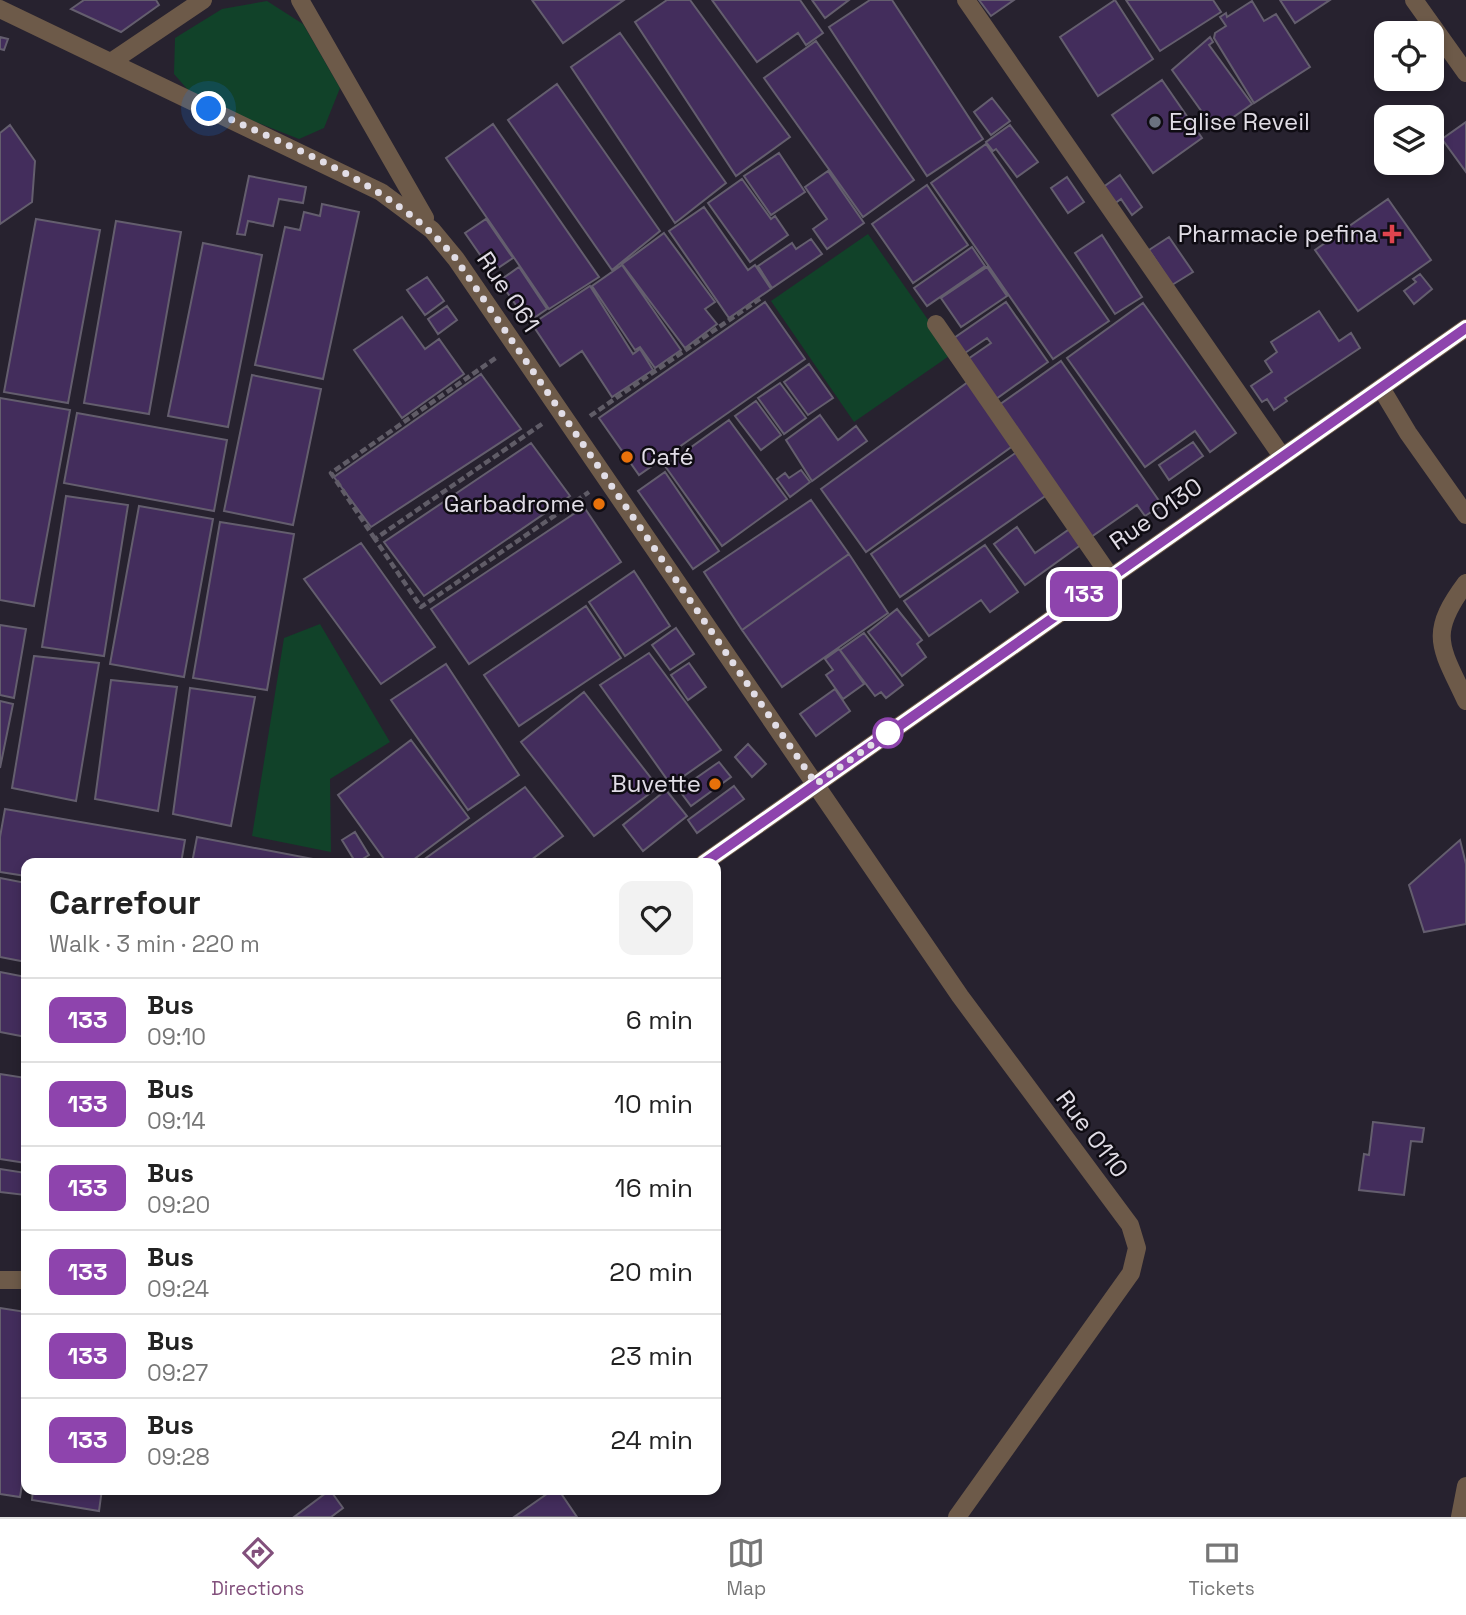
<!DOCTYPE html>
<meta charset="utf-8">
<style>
body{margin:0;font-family:"Space Grotesk",sans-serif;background:#f2f2f2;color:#222;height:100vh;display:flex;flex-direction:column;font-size:26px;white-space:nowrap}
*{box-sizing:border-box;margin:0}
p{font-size:23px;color:#767676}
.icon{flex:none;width:38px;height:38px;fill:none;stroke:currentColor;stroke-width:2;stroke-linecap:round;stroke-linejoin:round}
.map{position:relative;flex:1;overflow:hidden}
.details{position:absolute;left:21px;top:858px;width:700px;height:637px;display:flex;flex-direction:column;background:#fff;border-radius:14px;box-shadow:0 4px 10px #0003}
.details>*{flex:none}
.badge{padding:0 14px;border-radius:10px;font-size:24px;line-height:46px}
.tools{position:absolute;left:1374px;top:21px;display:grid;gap:14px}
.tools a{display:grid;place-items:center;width:70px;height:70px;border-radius:14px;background:#fff;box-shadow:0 4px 10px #0003;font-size:35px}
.you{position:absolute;width:35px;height:35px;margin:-18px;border:5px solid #fff;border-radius:50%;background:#1a73e8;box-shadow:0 0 0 10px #1a73e833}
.map>.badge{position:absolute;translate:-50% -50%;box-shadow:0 0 0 4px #fff}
.round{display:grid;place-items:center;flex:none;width:74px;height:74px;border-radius:14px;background:#f2f2f2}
.overview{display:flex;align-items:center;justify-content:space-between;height:119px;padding:0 28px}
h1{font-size:33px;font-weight:600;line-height:52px}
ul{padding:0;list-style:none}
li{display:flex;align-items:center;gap:21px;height:84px;padding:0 28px;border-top:2px solid #e0e0e0}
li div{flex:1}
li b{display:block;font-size:26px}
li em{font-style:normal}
li .badge{min-width:77px;font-weight:700;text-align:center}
.menu{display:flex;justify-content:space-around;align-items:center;height:98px;border-top:2px solid #e0e0e0;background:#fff;font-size:19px;color:#767676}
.menu a{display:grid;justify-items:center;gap:4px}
.menu .current{color:#82507c}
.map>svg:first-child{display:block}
.green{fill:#114229}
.building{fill:#432d5c;stroke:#645e6e;stroke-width:2}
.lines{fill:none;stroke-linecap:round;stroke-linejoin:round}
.path{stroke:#605c67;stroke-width:4.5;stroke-dasharray:7 3.5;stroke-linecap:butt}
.pedestrian{stroke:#6d5a49;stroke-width:18}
.minor{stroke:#6d5a49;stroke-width:18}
.tertiary{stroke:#6d5a49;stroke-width:18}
.line-casing{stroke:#fff;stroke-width:16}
.line{stroke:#8e44ad;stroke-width:10}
.walk{stroke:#e1dde6;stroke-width:7;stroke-dasharray:0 12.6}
.worship-dot{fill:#6b7280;stroke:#0f0c13;stroke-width:2.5}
.health-dot{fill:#e0444e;stroke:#0f0c13;stroke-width:2.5}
.food-dot{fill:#e8710a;stroke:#0f0c13;stroke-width:2.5}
.stop-dot{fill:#fff;stroke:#8e44ad;stroke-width:3.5}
.labels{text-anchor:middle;stroke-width:5;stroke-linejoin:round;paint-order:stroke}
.poi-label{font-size:24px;fill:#e1dde6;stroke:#0f0c13;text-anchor:end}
.street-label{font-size:24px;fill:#e1dde6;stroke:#0f0c13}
</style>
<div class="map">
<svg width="1466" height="1517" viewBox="0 0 1466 1517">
<rect width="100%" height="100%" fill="#27222f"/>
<!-- green -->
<path class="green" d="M267 1 303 24 340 88 324 128 299 139 195 98 174 74 175 38 222 9Z
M868 234 952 354 854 422 771 301Z
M320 624 390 742 330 779 331 852 252 836 284 638Z"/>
<!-- building -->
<path class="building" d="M84 0H156L159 5 121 32 71 9Z
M532 0H624L563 43Z
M667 0H690L790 137 736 176 635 22Z
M712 0H800L823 33 806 45 798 33 757 62Z
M812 0H849L825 18Z
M870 0H892L983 139 927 176 829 27Z
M979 0H1014L991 16Z
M1115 0 1153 59 1098 96 1060 37Z
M1126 0H1213L1221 12 1160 51Z
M1280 0H1330L1295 23Z
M1252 1 1264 21 1276 14 1310 67 1254 103 1214 38 1215 33 1226 26 1220 17 1226 13 1227 17Z
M620 33 726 183 675 223 571 67Z
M0 37 8 39 4 50 0 49Z
M1210 37 1213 42 1209 45 1252 104 1215 130 1172 70Z
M816 41 914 180 863 217 764 78Z
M1162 80 1202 138 1153 173 1112 115Z
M557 84 660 231 612 270 508 120Z
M992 98 1010 121 991 135 974 112Z
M1466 122V172L1442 139Z
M493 124 599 277 549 309 446 158Z
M10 125 35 161 32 202 0 224V133Z
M1010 125 1038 162 1017 177 996 149 993 151 986 142Z
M986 144 1109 321 1053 359 931 183Z
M779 153 805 192 771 215 744 176Z
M828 171 864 223 827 249 813 229 827 219 805 187Z
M1120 175 1142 207 1132 215 1121 199 1114 204 1102 188Z
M249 176 306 187 303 203 279 199 273 226 248 221 245 235 237 234Z
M1067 177 1084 202 1068 213 1051 188Z
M742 179 771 219 775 216 788 235 750 262 708 203Z
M927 185 968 245 913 283 872 224Z
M1388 199 1431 260 1358 311 1315 250Z
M322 204 359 212 323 379 255 365 285 227 300 230 304 212 320 216Z
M704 207 748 270 755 265 771 289 729 318 669 231Z
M36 219 100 230 68 403 4 392Z
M486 219 513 258 492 272 465 233Z
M116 221 181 232 149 414 84 403Z
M664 233 715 302 705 309 717 324 685 348 622 264Z
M1102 235 1142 297 1115 314 1075 253Z
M1169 237 1193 272 1172 285 1149 250Z
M811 239 822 254 772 288 758 266 792 243 796 249Z
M203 243 262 255 228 427 168 416Z
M972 247 985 266 927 306 914 288Z
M622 265 681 350 655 368 640 347 635 350 592 286Z
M519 267 547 309 528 322 499 281Z
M987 267 1007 296 961 327 941 298Z
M1420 274 1432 289 1414 304 1404 291 1416 282 1413 279Z
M427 277 444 301 425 315 407 290Z
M590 286 633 354 640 349 653 370 612 397 582 351 560 366 532 324Z
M765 302 805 359 639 475 599 418Z
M1006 302 1048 362 996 399 968 359 991 343 987 338 965 353 954 338Z
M1143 303 1236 433 1210 452 1195 431 1145 467 1067 358Z
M447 306 457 320 438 334 428 319Z
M1319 311 1339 341 1351 333 1360 348 1285 398 1287 401 1274 410 1267 399 1262 402 1251 386 1272 372 1265 361 1277 352 1271 342Z
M402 317 425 349 439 339 464 374 402 418 354 350Z
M1061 361 1162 505 1145 516 1137 505 1091 537 999 405Z
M809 364 833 398 808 415 784 382Z
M481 374 521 429 371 527 334 477Z
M252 375 321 389 293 525 224 511Z
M968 382 1014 445 866 552 821 489Z
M780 383 806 418 784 434 758 398Z
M0 398 70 410 34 606 0 600Z
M756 401 781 435 761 450 735 416Z
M77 413 227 440 214 511 64 483Z
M820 415 838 440 856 426 867 441 812 481 786 440Z
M729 420 787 499 722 546 665 466Z
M1193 442 1203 456 1169 480 1159 465Z
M531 443 570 496 424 596 384 542Z
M1021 449 1051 492 900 597 871 554Z
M801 470 810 482 790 497 777 479 785 473 789 478Z
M665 472 719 551 693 569 638 491Z
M66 496 128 505 104 656 42 647Z
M811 500 849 554 742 630 704 572Z
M139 506 213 519 184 677 110 664Z
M584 507 621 562 469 664 431 609Z
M220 522 294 534 267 690 193 678Z
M1017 527 1035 553 1071 528 1082 544 1025 585 994 544Z
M361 543 435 647 381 684 304 579Z
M985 545 1018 592 990 612 981 600 929 636 904 601Z
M849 554 888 613 782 687 742 630Z
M634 571 670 626 625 656 589 602Z
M586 606 621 658 519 726 484 675Z
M897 609 922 640 917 644 926 657 902 676 868 632Z
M0 625 26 629 14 698 0 695Z
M676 628 694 654 670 670 652 645Z
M864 633 903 685 886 698 881 692 875 696 840 650Z
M839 649 864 684 843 699 826 675 833 670 825 659Z
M649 653 721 750 671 785 600 685Z
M34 656 99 663 76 801 12 788Z
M689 663 706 687 688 700 671 675Z
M446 664 519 775 468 810 391 700Z
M111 680 177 687 158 811 95 799Z
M190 688 255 697 231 826 173 814Z
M835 689 850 711 816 736 800 714Z
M584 692 658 787 594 836 521 742Z
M0 701 13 704 0 768Z
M411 740 469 818 409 863H387L338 795Z
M748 744 766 764 752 777 735 757Z
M719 762 731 777 691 806 679 790Z
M734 786 744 799 697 833 688 820Z
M525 787 563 836 527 863H419Z
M666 790 687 816 643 851 623 825Z
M5 809 185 840 181 863H26V876L0 872V837Z
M355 832 369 855 356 863 342 840Z
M197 837 334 863H192Z
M1460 840 1466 864V924L1424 932 1409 885Z
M0 878 26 883V962L0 957Z
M0 972 26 977V1037L0 1032Z
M0 1074 26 1078V1163L0 1159Z
M1373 1122 1424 1128 1422 1142 1411 1141 1404 1195 1359 1190 1364 1154 1369 1155Z
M0 1169 26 1173 25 1195 0 1192Z
M0 1308 26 1312V1460L20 1497 0 1494Z
M33 1489H102L99 1511 32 1500Z
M554 1489H558L577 1517H514Z
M330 1490 343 1508 331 1517H294Z"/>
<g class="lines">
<!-- path -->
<path class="path" d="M590 416 761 298
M542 424 375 539 421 607 589 492
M375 539 331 473 497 357"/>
<!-- pedestrian -->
<path class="pedestrian" d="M936 324 1110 576"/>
<!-- minor -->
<path class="minor" d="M300 0 425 218
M966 0 1281 455
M1414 0 1466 73
M0 9 381 192 432 230 456 259 960 996 1130 1225 1137 1248 1131 1273 957 1517
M111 62 203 0
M1381 388 1408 433 1466 515
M1466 583C1427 635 1441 647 1466 701
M1460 1517 1466 1486"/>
<!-- tertiary -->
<path class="tertiary" d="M704 863 1466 328
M0 1280H26"/>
</g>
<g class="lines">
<defs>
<path id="line" d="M704 863 1466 328"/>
</defs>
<!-- line casing -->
<use href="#line" class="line-casing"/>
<!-- line -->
<use href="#line" class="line"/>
<!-- walk -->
<path class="walk" d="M209 109C296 151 393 183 456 259L816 784 888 733"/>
</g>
<!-- markers -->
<circle class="worship-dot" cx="1155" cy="122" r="7"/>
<path class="health-dot" d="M1388.5 223.5h7v7h7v7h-7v7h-7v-7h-7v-7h7z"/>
<g class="food-dot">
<circle cx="627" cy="457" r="7"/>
<circle cx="599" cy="504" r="7"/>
<circle cx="715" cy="784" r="7"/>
</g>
<circle class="stop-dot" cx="888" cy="733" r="14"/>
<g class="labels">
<!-- poi labels -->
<g class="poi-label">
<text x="1169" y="130" text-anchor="start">Eglise Reveil</text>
<text x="1378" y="242">Pharmacie pefina</text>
<text x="641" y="465" text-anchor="start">Café</text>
<text x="585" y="512">Garbadrome</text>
<text x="701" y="792">Buvette</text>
</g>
<!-- street labels -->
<g class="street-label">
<text transform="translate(508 292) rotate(56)" y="8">Rue O61</text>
<text transform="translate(1156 514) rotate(-35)" y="8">Rue O130</text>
<text transform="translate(1092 1134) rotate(53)" y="8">Rue O110</text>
</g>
</g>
</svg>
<div class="tools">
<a><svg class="icon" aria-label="locate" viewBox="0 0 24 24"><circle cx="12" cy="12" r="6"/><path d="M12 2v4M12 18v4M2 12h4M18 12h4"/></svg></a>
<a><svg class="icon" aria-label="layers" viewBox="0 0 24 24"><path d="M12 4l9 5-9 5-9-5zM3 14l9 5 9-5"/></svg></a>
</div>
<div class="you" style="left:209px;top:109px"></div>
<b class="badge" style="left:1084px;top:594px;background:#8e44ad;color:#fff">133</b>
<section class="details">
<div class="overview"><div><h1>Carrefour</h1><p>Walk · 3 min · 220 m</p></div><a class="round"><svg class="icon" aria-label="heart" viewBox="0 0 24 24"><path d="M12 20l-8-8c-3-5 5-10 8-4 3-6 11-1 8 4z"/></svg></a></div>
<ul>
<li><span class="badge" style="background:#8e44ad;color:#fff">133</span><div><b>Bus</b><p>09:10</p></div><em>6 min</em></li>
<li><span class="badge" style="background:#8e44ad;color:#fff">133</span><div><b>Bus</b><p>09:14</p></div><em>10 min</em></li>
<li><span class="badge" style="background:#8e44ad;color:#fff">133</span><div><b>Bus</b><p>09:20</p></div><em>16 min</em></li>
<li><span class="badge" style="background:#8e44ad;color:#fff">133</span><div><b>Bus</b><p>09:24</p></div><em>20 min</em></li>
<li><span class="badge" style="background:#8e44ad;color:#fff">133</span><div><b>Bus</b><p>09:27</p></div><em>23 min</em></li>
<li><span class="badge" style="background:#8e44ad;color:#fff">133</span><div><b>Bus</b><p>09:28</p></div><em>24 min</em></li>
</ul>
</section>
</div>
<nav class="menu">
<a class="current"><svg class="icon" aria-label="directions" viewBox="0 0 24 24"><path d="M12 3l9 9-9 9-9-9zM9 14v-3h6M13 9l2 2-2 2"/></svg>Directions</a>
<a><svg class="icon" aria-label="map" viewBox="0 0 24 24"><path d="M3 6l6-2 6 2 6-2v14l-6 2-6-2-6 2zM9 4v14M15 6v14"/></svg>Map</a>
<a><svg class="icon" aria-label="tickets" viewBox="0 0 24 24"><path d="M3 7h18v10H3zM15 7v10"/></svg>Tickets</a>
</nav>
